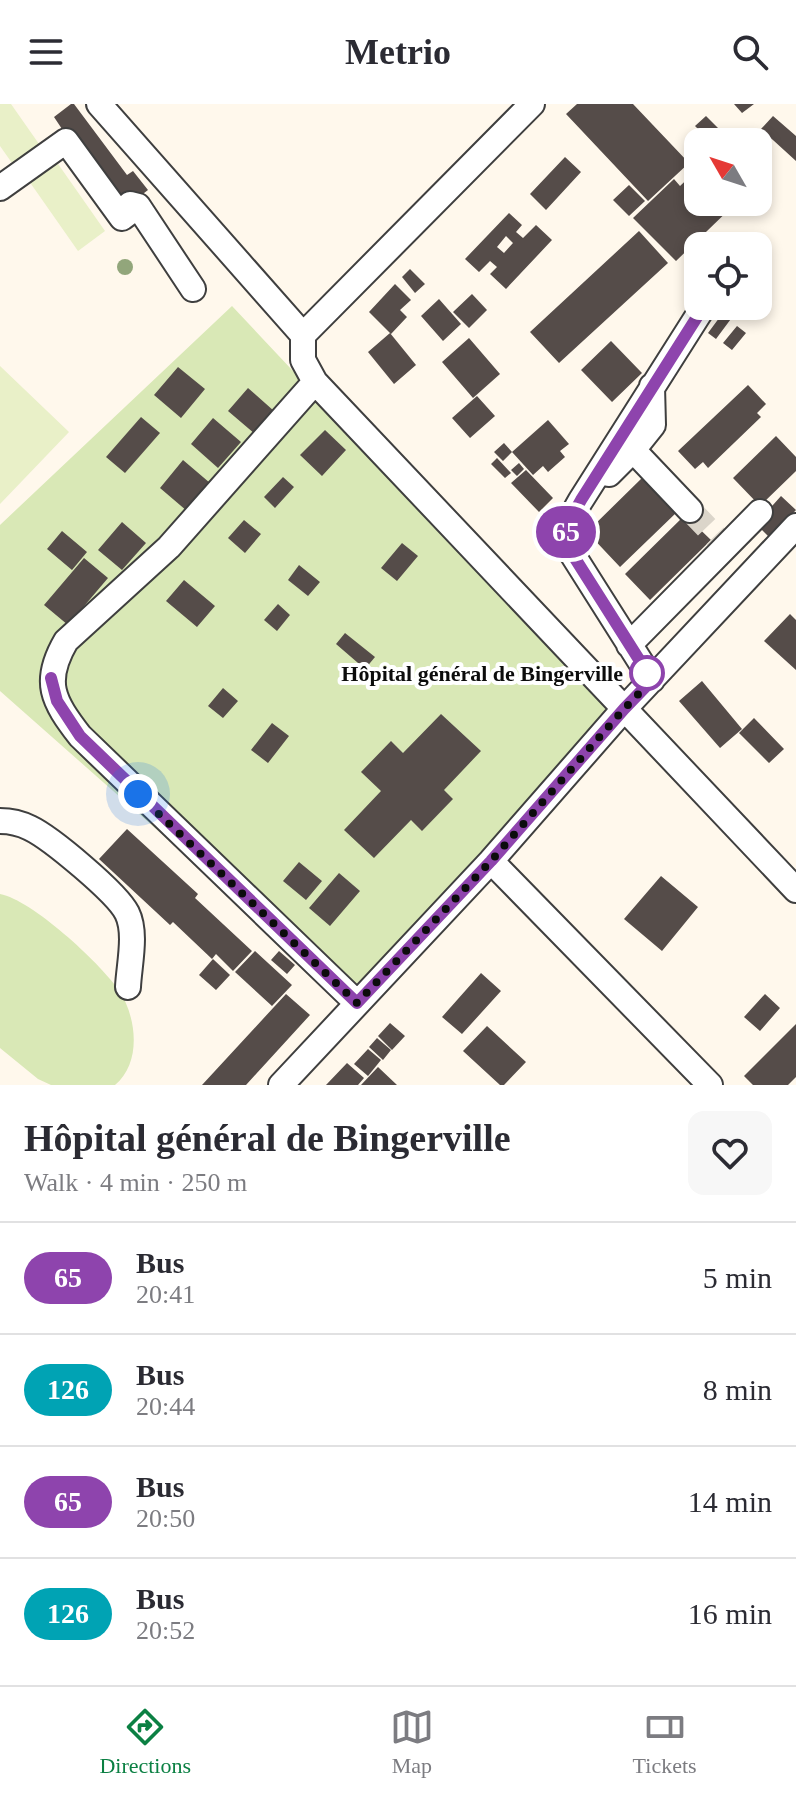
<!DOCTYPE html>
<meta charset="utf-8">
<style>
body{margin:0;font-family:Georgia,serif;background:#f7f7f7;color:#2b2b33;height:100vh;display:flex;flex-direction:column;font-size:30px;white-space:nowrap}
*{box-sizing:border-box;margin:0}
p{font-size:26px;color:#7c7c81}
.icon{flex:none;width:44px;height:44px;fill:none;stroke:currentColor;stroke-width:2;stroke-linecap:round;stroke-linejoin:round}
.map{position:relative;height:981px;overflow:hidden}
.panel{display:flex;flex-direction:column;background:#fff;flex:1}
.panel>*{flex:none}
.badge{padding:0 16px;border-radius:26px;font-size:28px;line-height:52px}
.needle{width:52px;rotate:309deg}
.fabs{position:absolute;left:684px;top:24px;display:grid;gap:16px}
.fabs a{display:grid;place-items:center;width:88px;height:88px;border-radius:16px;background:#fff;box-shadow:0 4px 12px #0003;font-size:40px}
.you{position:absolute;width:40px;height:40px;margin:-20px;border:6px solid #fff;border-radius:50%;background:#1a73e8;box-shadow:0 0 0 12px #1a73e833}
.map>.badge{position:absolute;translate:-50% -50%;box-shadow:0 0 0 4px #fff}
.round{display:grid;place-items:center;flex:none;width:84px;height:84px;border-radius:16px;background:#f7f7f7}
.summary{display:flex;align-items:center;justify-content:space-between;height:136px;padding:0 24px}
h1{font-size:38px;font-weight:700;line-height:60px}
ul{padding:0;list-style:none}
li{display:flex;align-items:center;gap:24px;height:112px;padding:0 24px;border-top:2px solid #e1e1e2}
li div{flex:1}
li b{display:block;font-size:30px}
li em{font-style:normal}
li .badge{min-width:88px;font-weight:700;text-align:center}
header{display:flex;justify-content:space-between;align-items:center;height:104px;padding:0 24px;background:#fff;font-size:36px;font-weight:700}
.menu{display:flex;justify-content:space-around;align-items:center;height:112px;border-top:2px solid #e1e1e2;background:#fff;font-size:22px;color:#7c7c81}
.menu a{display:grid;justify-items:center;gap:4px}
.menu .current{color:#0b8043}
.map>svg:first-child{display:block}
.green{fill:#d9e8b6}
.pitch{fill:#e9f0c8}
.building{fill:#554c49;fill-rule:evenodd}
.lines{fill:none;stroke-linecap:round;stroke-linejoin:round}
.minor-tunnel{stroke:#dbd5ca;stroke-width:24;stroke-dasharray:24 12;stroke-linecap:butt}
.minor-casing{stroke:#3f3f3f;stroke-width:28}
.minor{stroke:#fff;stroke-width:24}
.tree{fill:#92a67b}
.line-casing{stroke:#fff;stroke-width:18}
.line{stroke:#8e44ad;stroke-width:12}
.walk{stroke:#0c0c0c;stroke-width:8;stroke-dasharray:0 14.4}
.stop-dot{fill:#fff;stroke:#8e44ad;stroke-width:4}
.labels{text-anchor:middle;stroke-width:8;stroke-linejoin:round;paint-order:stroke}
.stop-label{font-size:22px;font-weight:bold;fill:#0c0c0c;stroke:#fff;text-anchor:end}
</style>
<header><svg class="icon" aria-label="menu" viewBox="0 0 24 24"><path d="M4 6h16M4 12h16M4 18h16"/></svg>Metrio<svg class="icon" aria-label="search" viewBox="0 0 24 24"><circle cx="10" cy="10" r="6"/><path d="M15 15l6 6"/></svg></header>
<div class="map">
<svg width="796" height="981" viewBox="0 0 796 981">
<rect width="100%" height="100%" fill="#fff8ec"/>
<!-- green -->
<path class="green" d="M232 202 620 615 345 892 0 587V421Z
M0 790C32 796 99 858 118 885 137 912 142 959 115 981H51L38 975 0 944Z"/>
<!-- pitch -->
<path class="pitch" d="M0 0H11L39 40 12 59 0 42Z
M56 57 105 127 78 147 29 77Z
M0 262 69 328 0 400Z"/>
<!-- building -->
<path class="building" d="M71 0H74L127 71 133 67 148 86 118 109 54 13Z
M577 0H633L689 59 648 97 566 10Z
M734 0H754L742 9Z
M706 12 724 30 717 38H711L695 22Z
M773 12 796 32V57L761 25Z
M565 53 581 68 546 106 530 90Z
M698 65V98H737L676 157 633 114 674 75 680 82Z
M629 81 645 97 629 112 613 96Z
M509 109 522 121 516 128 523 134 536 121 552 136 506 185 490 170 497 163 490 157 479 168 465 155ZM506 132 513 139 504 149 497 143Z
M639 127 668 159 559 259 530 228Z
M410 165 425 180 415 189 402 173Z
M395 180 411 196 400 206 407 213 391 230 369 208Z
M472 190 487 206 469 224 453 208Z
M439 195 461 220 443 237 421 212Z
M728 202 739 204 716 235 708 229Z
M737 222 746 229 732 246 723 239Z
M390 229 416 261 394 280 368 248Z
M469 234 500 270 473 294 442 258Z
M611 237 642 269 612 298 581 266Z
M178 263 205 285 181 314 154 291Z
M748 281 766 300 757 309 761 313 708 364 703 358 695 365 678 347Z
M248 284 274 307 255 330 228 307Z
M477 292 495 312 470 334 452 314Z
M141 313 160 329 125 369 106 353Z
M213 314 241 338 218 364 191 340Z
M548 316 569 340 560 347 565 353 548 368 543 362 533 371 512 348Z
M325 326 346 346 322 372 300 351Z
M776 332 796 353V367L760 402 733 374Z
M504 339 512 348 503 357 494 348Z
M497 354 511 369 505 374 491 360Z
M183 356 210 379 187 407 160 384Z
M519 359 524 365 517 372 511 366Z
M526 366 553 394 539 408 511 379Z
M283 373 294 383 275 404 264 393Z
M643 373 677 408 620 463 587 428Z
M781 392 796 406 770 434 756 420Z
M685 411 711 436 650 496 625 470Z
M244 416 261 430 245 449 228 434Z
M122 418 146 439 122 466 98 446Z
M62 427 87 448 72 466 47 445Z
M402 439 418 452 397 477 381 464Z
M84 454 108 474 68 521 44 501Z
M299 461 320 478 308 492 288 476Z
M184 476 215 502 197 523 166 497Z
M278 500 290 511 277 527 264 516Z
M790 510 796 516V566L764 537Z
M345 529 375 553 365 565 336 540Z
M702 577 742 625 720 644 679 597Z
M223 584 238 597 223 614 208 602Z
M441 610 481 647 444 686 453 695 422 727 411 716 374 754 344 726 381 687 361 668 391 637 403 649Z
M754 614 784 645 769 659 739 629Z
M272 619 289 632 268 659 251 646Z
M127 725 198 790 195 794 252 847 233 867 216 850 212 855 173 818 170 821 99 755Z
M299 758 322 777 306 796 283 777Z
M339 769 360 787 330 822 309 804Z
M661 772 698 803 662 847 624 815Z
M255 847 292 881 272 902 235 868Z
M279 847 295 861 287 870 271 856Z
M213 855 230 871 216 886 199 871Z
M481 869 501 887 462 930 442 913Z
M286 890 310 911 246 981H202Z
M765 890 780 904 760 927 744 913Z
M390 919 405 932 392 946 378 932Z
M796 920V973L788 981H753L744 972Z
M487 922 526 958 504 981H500L463 947Z
M377 934 391 946 383 956 369 943Z
M368 945 381 956 368 972 354 960Z
M347 959 364 974 358 981H326Z
M378 963 397 981H361Z"/>
<g class="lines">
<!-- minor-tunnel -->
<path class="minor-tunnel" d="M690 406 716 433"/>
<defs>
<path id="minor" d="M99 0 303 231V256L315 278 796 786
M0 84 66 37 122 114 138 102
M130 100 138 102 193 185
M303 231 532 0
M315 278 169 443 66 537C42 578 53 597 80 632L357 899
M633 346 690 406
M609 370 633 346 653 321 652 282
M629 541 760 408
M652 576 571 448C562 427 570 415 581 396L704 202
M0 717C11 717 20 719 30 724 51 734 117 789 127 809 137 829 129 861 128 883
M491 757 710 981
M281 981 491 757 624 605 796 422"/>
</defs>
<!-- minor casing -->
<use href="#minor" class="minor-casing"/>
<!-- minor -->
<use href="#minor" class="minor"/>
</g>
<!-- trees -->
<circle class="tree" cx="125" cy="163" r="8"/>
<g class="lines">
<defs>
<path id="line" d="M51 574 57 597 80 632 357 899 491 757 624 605 652 576 571 448C563 427 570 415 581 396L704 202"/>
</defs>
<!-- line casing -->
<use href="#line" class="line-casing"/>
<!-- line -->
<use href="#line" class="line"/>
<!-- walk -->
<path class="walk" d="M138 690 357 899 491 757 624 605 652 576 646 567 647 569"/>
</g>
<!-- markers -->
<circle class="stop-dot" cx="647" cy="569" r="16"/>
<g class="labels">
<!-- stop labels -->
<g class="stop-label">
<text x="623" y="577">Hôpital général de Bingerville</text>
</g>
</g>
</svg>
<div class="fabs">
<a><svg class="needle" viewBox="-14 -14 28 28"><path d="M0-13l5 13h-10z" fill="#e53935"/><path d="M0 13l5-13h-10z" fill="#7c7c81"/></svg></a>
<a><svg class="icon" aria-label="locate" viewBox="0 0 24 24"><circle cx="12" cy="12" r="6"/><path d="M12 2v4M12 18v4M2 12h4M18 12h4"/></svg></a>
</div>
<div class="you" style="left:138px;top:690px"></div>
<b class="badge" style="left:566px;top:428px;background:#8e44ad;color:#fff">65</b>
</div>
<section class="panel">
<div class="summary"><div><h1>Hôpital général de Bingerville</h1><p>Walk · 4 min · 250 m</p></div><a class="round"><svg class="icon" aria-label="heart" viewBox="0 0 24 24"><path d="M12 20l-8-8c-3-5 5-10 8-4 3-6 11-1 8 4z"/></svg></a></div>
<ul>
<li><span class="badge" style="background:#8e44ad;color:#fff">65</span><div><b>Bus</b><p>20:41</p></div><em>5 min</em></li>
<li><span class="badge" style="background:#00a3b4;color:#fff">126</span><div><b>Bus</b><p>20:44</p></div><em>8 min</em></li>
<li><span class="badge" style="background:#8e44ad;color:#fff">65</span><div><b>Bus</b><p>20:50</p></div><em>14 min</em></li>
<li><span class="badge" style="background:#00a3b4;color:#fff">126</span><div><b>Bus</b><p>20:52</p></div><em>16 min</em></li>
</ul>
</section>
<nav class="menu">
<a class="current"><svg class="icon" aria-label="directions" viewBox="0 0 24 24"><path d="M12 3l9 9-9 9-9-9zM9 14v-3h6M13 9l2 2-2 2"/></svg>Directions</a>
<a><svg class="icon" aria-label="map" viewBox="0 0 24 24"><path d="M3 6l6-2 6 2 6-2v14l-6 2-6-2-6 2zM9 4v14M15 6v14"/></svg>Map</a>
<a><svg class="icon" aria-label="tickets" viewBox="0 0 24 24"><path d="M3 7h18v10H3zM15 7v10"/></svg>Tickets</a>
</nav>
